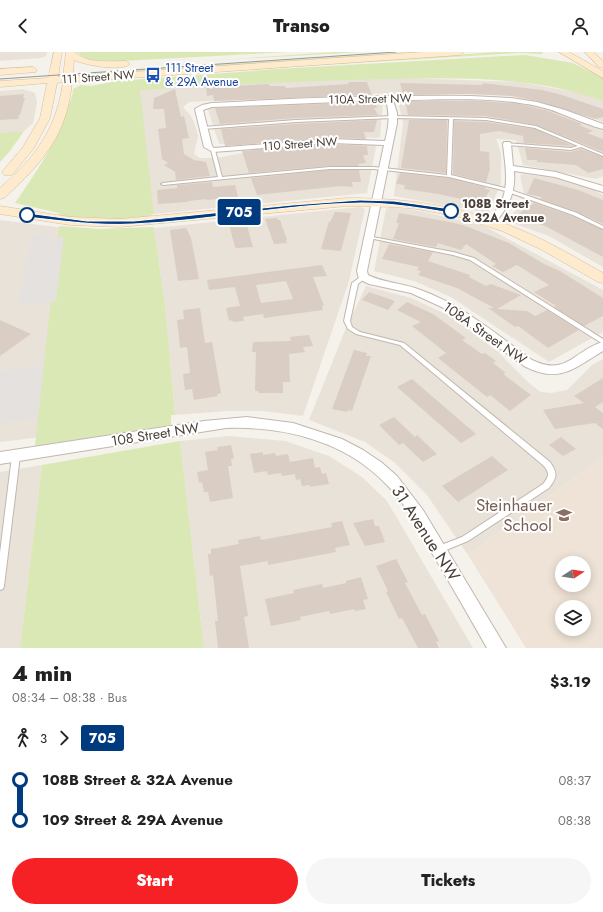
<!DOCTYPE html>
<meta charset="utf-8">
<style>
body{margin:0;font-family:Jost,sans-serif;background:#f6f6f6;color:#222;height:100vh;display:flex;flex-direction:column;font-size:15px;white-space:nowrap}
*{box-sizing:border-box;margin:0}
p{font-size:13px;color:#767676}
.icon{flex:none;width:22px;height:22px;fill:none;stroke:currentColor;stroke-width:2;stroke-linecap:round;stroke-linejoin:round}
.map{position:relative;height:596px;overflow:hidden}
.drawer{display:flex;flex-direction:column;background:#fff;flex:1}
.drawer>*{flex:none}
.badge{padding:0 8px;border-radius:3px;font-size:14px;line-height:26px}
.needle{width:26px;rotate:78deg}
.tools{position:absolute;left:555px;top:504px;display:grid;gap:8px}
.tools a{display:grid;place-items:center;width:36px;height:36px;border-radius:50%;background:#fff;box-shadow:0 2px 10px #0003;font-size:20px}
.map>.badge{position:absolute;translate:-50% -50%;box-shadow:0 0 0 2px #fff}
.legs{display:flex;align-items:center;gap:6px;height:44px;padding:0 12px;font-size:13px}
.legs p{margin-inline-start:auto}
.headline{display:flex;align-items:center;justify-content:space-between;height:68px;padding:0 12px}
h1{font-size:22px;font-weight:800;line-height:30px}
.cta{display:flex;gap:8px;margin-top:auto;padding:8px 12px}
.cta a{flex:1;height:46px;border-radius:24px;background:#f62124;color:#fff;font-size:16px;font-weight:800;line-height:46px;text-align:center}
.cta a+a{background:#f6f6f6;color:#222}
ul{padding:0 12px;list-style:none}
li{display:flex;align-items:center;gap:14px;height:40px;font-size:15px}
li i{display:grid;place-items:center;width:6px;height:100%;margin:0 5px;background:currentColor}
li i::after{content:'';width:10px;height:10px;margin:-5px;border:3px solid;border-radius:50%;background:#fff}
li p{margin-inline-start:auto}
li:first-child i{background:linear-gradient(#0000 50%,currentColor 0)}
li:last-child i{background:linear-gradient(currentColor 50%,#0000 0)}
header{display:flex;justify-content:space-between;align-items:center;height:52px;padding:0 12px;background:#fff;font-size:18px;font-weight:800}
.map>svg:first-child{display:block}
.residential{fill:#e9e2d9}
.education{fill:#eee3d6;fill-rule:evenodd}
.green{fill:#d9e8b5}
.parking{fill:#e4e1df}
.building{fill:#dacec4;fill-rule:evenodd}
.lines{fill:none;stroke-linecap:round;stroke-linejoin:round}
.lane-casing{stroke:#c1b7ae;stroke-width:2}
.street-casing{stroke:#c1b7ae;stroke-width:2}
.secondary-casing{stroke:#d7bf9e;stroke-width:1}
.lane{fill:#fff;fill-rule:evenodd}
.street{fill:#fff;fill-rule:evenodd}
.secondary{fill:#feeacd;fill-rule:evenodd}
.tram{stroke:#999;stroke-width:1}
.line-1{fill:#003b80;stroke:#fff}
.stop-1-dot{fill:#fff;stroke:#003b80;stroke-width:2}
.labels{text-anchor:middle;stroke-width:4;stroke-linejoin:round;paint-order:stroke}
.far-transit-label{font-size:12px;fill:#164399;stroke:#fff;text-anchor:start}
.far-street-label{font-size:12px;fill:#4a4039;stroke:#fff}
.far-stop-label{font-size:12px;font-weight:bold;fill:#4a4039;stroke:#fff;text-anchor:start}
.street-label{font-size:14px;fill:#4a4039;stroke:#fff}
.near-education-label{font-size:17px;fill:#785e54;stroke:#fff;text-anchor:end}
.near-street-label{font-size:17px;fill:#4a4039;stroke:#fff}
</style>
<header><svg class="icon" aria-label="back" viewBox="0 0 24 24"><path d="M15 5l-7 7 7 7"/></svg>Transo<svg class="icon" aria-label="person" viewBox="0 0 24 24"><circle cx="12" cy="8" r="4"/><path d="M4 21q1-7 8-7t8 7"/></svg></header>
<div class="map">
<svg width="603" height="596" viewBox="0 0 603 596">
<rect width="100%" height="100%" fill="#f5f1eb"/>
<!-- residential -->
<path class="residential" d="M0 0H47L46 4 41 6 0 9Z
M380 25 519 30 581 41 603 49V70L558 53 513 43 414 41 316 43 189 50 183 55 191 64 195 73 198 84 194 102 200 106H217L247 100 344 93H373L376 95 367 141 154 162 139 37Z
M23 37 35 41 37 51 33 71 24 79 0 81V39Z
M398 48 498 49 545 56 565 63 603 79V124L596 127 523 113 516 88 496 87 501 101V131L488 161 394 144 403 71Z
M379 49 383 50 380 85 377 86 333 84 219 92 208 58 211 56 307 50Z
M523 122 555 126 592 137 603 143V215L549 184 507 169 525 147 520 123Z
M360 155 365 157 349 229 303 364 263 359H228L175 363 165 253 154 176Z
M390 155 420 159 484 174 603 238V280L549 310 451 245 414 229 374 219 386 157Z
M0 168 64 176 41 385 0 390Z
M366 234 411 246 450 264 498 300 530 332 541 340 551 341 567 338 592 313 603 307V405L468 503 427 443 394 410 365 390 309 368 346 276Z
M229 384 285 389 329 404 362 425 387 449 473 596H204L180 389Z
M42 413 20 596H0V420Z"/>
<!-- education -->
<path class="education" d="M603 405V596H526L468 503ZM562 511H584V533H562ZM562 555H584V577H562Z"/>
<!-- green -->
<path class="green" d="M75 0H288L122 9C110 9 97 10 86 6 81 5 80 1 75 0Z
M335 0H361L205 9Z
M409 0H429L88 23 79 22Z
M497 0H543L542 2 518 1 288 15 119 27 87 32 99 28Z
M525 3 573 11 603 26V49C533 23 455 26 382 27 301 29 220 33 140 38L154 162H151L152 166 129 168 59 165V161L15 151C37 119 56 92 68 55 70 49 73 44 73 37L81 33 91 34 117 29 278 17Z
M24 79 10 99 0 110V81Z
M59 174 99 177 153 175 154 176 165 253 175 363H171V373L35 394Z
M180 389 204 596H20L42 413Z"/>
<!-- parking -->
<path class="parking" d="M52 181 51 187 64 185 56 249 18 253 32 183Z
M44 313 37 366 0 371V319Z"/>
<!-- building -->
<path class="building" d="M348 30H367L372 43 214 49 213 43 207 44 206 34 215 33 216 35 269 32V34H285L286 36 349 32Z
M400 31 483 33 482 31 542 38 562 43 603 57V65L595 67 537 49 511 44 471 42 403 43Z
M175 37 181 65 184 64 189 86 182 87 184 102 194 108 206 110 210 124 176 128 175 120 164 113 168 111 162 107 158 77 166 76 164 57H153L154 46Z
M24 42 23 46H25L20 63H19L18 67 0 68V44Z
M405 49H483L519 52 545 58 582 72 579 73 593 79 587 81 603 87V100L536 73 486 64 408 63Z
M375 50 377 56H374L378 63 296 66 220 72 215 56Z
M377 68 374 80H364L366 87 331 86 225 94 221 77 296 72Z
M409 68H447L446 121 401 116Z
M454 69 486 70 535 77 573 94 524 91 523 84 499 79 480 82V99L489 100 490 117 486 130 453 122Z
M331 92 367 94 368 103H363L366 111 358 112 359 114H330L249 121 242 99Z
M525 96 571 100 581 97 603 105V117L588 121 576 113 537 110V108H527Z
M330 118H359L361 130H352L353 135 341 134 257 143 251 126Z
M400 121 449 126 485 135V137L490 138 484 148 482 147 480 151 438 142 404 137 405 133 396 132Z
M534 126 578 138 603 148V172L577 160 540 147 542 145 527 142Z
M212 130 213 135 235 133 238 145 207 148V147L188 149V150L158 152 157 138 177 136V133Z
M534 151 572 164 603 178V205L547 175 525 166 527 164 519 161Z
M335 160 351 161 341 199 321 197 329 169 330 170Z
M399 161 445 169 463 173 509 191 544 212 560 219 603 246V264L584 274 554 255 556 254 534 240 549 233 517 213 503 220 492 214 496 212 466 192 461 198 438 191 436 195 393 187 399 171H396Z
M277 166 278 168H280L287 188 286 189 287 191 274 192 265 167Z
M246 170 253 195 236 196 235 195 229 173H231L230 171Z
M186 176 191 186 199 227 178 229 170 178Z
M389 192 433 200 428 209 470 223 469 225 486 234 491 232 521 243 497 257 527 259 535 264 547 258 579 278 548 296 518 274 515 275 488 256H494L457 236 418 223 421 219 417 218 419 215 382 207Z
M322 213 327 224 313 225 324 254H322L323 258 264 266 263 262 243 265 244 269 233 270 232 268 229 269 226 256 240 254 235 235 209 238 207 228ZM286 229 293 247 261 251 256 233Z
M369 240 395 249 388 258 362 248Z
M407 250 433 262 466 286 462 288 482 302 485 301 496 309 493 311 506 321 503 322 531 343 510 359 490 343 487 345 438 306 446 301 412 274 421 270 397 258Z
M200 256 205 291 212 290 221 341 217 342 218 344 194 348 192 337 185 338 183 322 190 321 187 295 180 296 177 268 184 267 183 258Z
M0 268 31 282 0 304Z
M309 283 313 294 303 295 305 300 289 302 290 330H283V341H259L258 339H255L256 300H252L253 290 291 289 290 285Z
M354 298 367 301 366 304H371L352 359 348 358 347 360 332 357Z
M603 326V350L595 355 603 361V377L595 371 555 377 543 358 584 351 574 344Z
M412 327 476 382 461 391 397 335Z
M394 365 415 385 417 383 437 402 423 410 403 391 399 393 379 373Z
M561 385 576 397 563 404 549 393Z
M231 393 234 406 231 407 232 414H228L233 446 210 450 208 440H204L202 430 199 431 197 420 208 418 205 400 218 398 217 395Z
M263 400V403L275 401 276 404 288 402 290 410 313 406 315 416 320 415 322 422 326 421 329 432 310 435V433L302 434 300 427 296 428 295 422 282 424 281 421 268 423 267 419 254 421 250 402Z
M492 404 508 418 458 450 442 434Z
M373 467 375 474H379L385 490 365 494 353 471Z
M342 469 350 493 335 496 336 500 268 513V509L240 514 248 564 244 565 249 596H218L215 569H218L213 523 210 524 208 502H211V497L239 492 238 488 260 484 261 488 332 475 331 471Z
M396 507 408 530 405 531 422 563 425 562 439 589 436 590 439 596H418L402 566 399 567 386 540 388 539 376 514Z
M361 525 368 547 363 548 366 557 355 559 354 557 330 562 329 559 300 565 301 568 271 574 265 547 294 541 293 538 322 532 323 536 346 531V529Z"/>
<g class="lines">
<defs>
<path id="lane" d="M393 64 486 66 536 74 603 102V104L581 95 571 98 507 93H506V91L571 96 578 94 535 76 486 68 453 67 451 123 505 136 577 161 603 174V177L573 163 502 138 449 125 374 117H330L163 133 161 132 163 131 218 125 211 98 213 97 215 98 222 125 330 115H374L447 123 449 67 393 66 296 70 203 77 201 76 203 75 296 68Z
M367 184 453 200 474 206 603 287V292L470 208 453 203 369 186 367 185Z
M363 223 366 225 358 232 350 269 352 275 360 280 404 291 550 410C558 422 557 425 549 436L468 489 439 501 436 499 435 497 436 495 462 485 543 432C549 424 550 422 544 414L400 293 356 282 348 277 344 269 352 231Z
M16 401 19 402 20 404 4 534 3 537 0 538V501L12 404 13 402Z"/>
<path id="street" d="M471 44 511 46 537 50 565 58 603 72V77C580 71 560 59 537 54 490 44 440 48 393 48L397 61V71L367 219 368 223C384 231 402 231 418 237 461 252 496 282 532 308 567 325 574 298 603 290V299C573 317 559 332 524 314L446 257 411 241 369 232 359 227 357 219 384 93 331 91 213 100 204 95 195 57 202 53 212 51C298 46 384 43 471 44ZM386 48C390 63 389 74 385 89L331 87 214 96 212 94 203 58 212 55 239 54Z
M504 90H510L511 92 513 114 556 120 603 134V140L555 125 514 119C516 141 508 156 494 172H488L486 170C491 164 496 159 500 153 510 134 505 112 503 92Z
M247 365 293 371 342 387 363 398 381 410 397 424 423 458 506 596H487C468 563 449 529 429 496 417 474 405 451 387 433 346 389 284 374 226 376L0 412V400L204 369Z"/>
<path id="secondary" d="M54 0H62L58 25H63L66 0H74C88 12 109 9 126 9L130 12C122 20 84 13 74 8L73 24 423 0H464L460 3 72 30C67 84 43 110 4 146L0 147V136C35 105 56 79 63 30L57 31 50 66 34 96 12 123H4L2 120 23 95 40 66 47 31 0 35V29L48 26Z
M559 0H569L603 19V26Z
M585 0H594L603 9V15H599Z
M33 15 37 18 36 20 0 23V17Z
M347 146C403 146 458 153 511 174 543 186 573 204 603 221V231L598 230 542 198 502 179 459 165 417 157 394 155 347 154 120 175 70 173 0 162V154L70 165 120 167Z"/>
</defs>
<!-- lane casing -->
<use href="#lane" class="lane-casing"/>
<!-- street casing -->
<use href="#street" class="street-casing"/>
<!-- secondary casing -->
<use href="#secondary" class="secondary-casing"/>
<!-- lane -->
<use href="#lane" class="lane"/>
<!-- street -->
<use href="#street" class="street"/>
<!-- secondary -->
<use href="#secondary" class="secondary"/>
<!-- tram -->
<path class="tram" d="M0 27 396 0"/>
</g>
<!-- line-1 -->
<path class="line-1" d="M360 148 394 149 451 157 454 159 451 161C421 156 391 151 361 151 284 152 209 169 133 172 98 174 63 169 27 165L24 163 27 161 87 169H134L292 153Z"/>
<!-- icons -->
<defs>
<symbol id="bus-bare" viewBox="-9 -9 18 18"><path d="M-5-6H5V4H4V6H2V4H-2V6H-4V4H-5ZM-3.5-4V0h7V-4ZM-3.5 1.2v1.5H-2V1.2ZM2 1.2v1.5H3.5V1.2Z" fill="#1a4fb4" stroke="#fff" stroke-width="2.5" paint-order="stroke"/></symbol>
<symbol id="school-bare" viewBox="-9 -9 18 18"><path d="M0-5L7-2L0 1L-7-2ZM-4 1L0 2.5L4 1V4Q0 6-4 4Z" fill="#8d6e63" stroke="#fff" stroke-width="2.5" paint-order="stroke"/></symbol>
</defs>
<g fill-rule="evenodd">
<use href="#bus-bare" x="142" y="12" width="22" height="22"/>
<use href="#school-bare" x="553" y="452" width="22" height="22"/>
</g>
<!-- markers -->
<g class="stop-1-dot">
<circle cx="451" cy="159" r="7"/>
<circle cx="27" cy="163" r="7"/>
</g>
<g class="labels">
<!-- far-transit labels -->
<g class="far-transit-label">
<text x="165" y="20">111 Street<tspan x="165" dy="14">&amp; 29A Avenue</tspan></text>
</g>
<!-- far-street labels -->
<g class="far-street-label">
<text transform="translate(98 25) rotate(-4)" y="4">111 Street NW</text>
<text transform="translate(370 47) rotate(-1)" y="4">110A Street NW</text>
<text transform="translate(300 92) rotate(-4)" y="4">110 Street NW</text>
</g>
<!-- far-stop labels -->
<g class="far-stop-label">
<text x="462" y="156">108B Street<tspan x="462" dy="14">&amp; 32A Avenue</tspan></text>
</g>
<!-- street labels -->
<g class="street-label">
<text transform="translate(485 281) rotate(35)" y="5">108A Street NW</text>
<text transform="translate(155 382) rotate(-9)" y="5">108 Street NW</text>
</g>
<!-- near-education labels -->
<g class="near-education-label">
<text x="552" y="459">Steinhauer<tspan x="552" dy="20">School</tspan></text>
</g>
<!-- near-street labels -->
<g class="near-street-label">
<text transform="translate(426 481) rotate(57)" y="6">31 Avenue NW</text>
</g>
</g>
</svg>
<div class="tools">
<a><svg class="needle" viewBox="-14 -14 28 28"><path d="M0-13l5 13h-10z" fill="#e53935"/><path d="M0 13l5-13h-10z" fill="#767676"/></svg></a>
<a><svg class="icon" aria-label="layers" viewBox="0 0 24 24"><path d="M12 4l9 5-9 5-9-5zM3 14l9 5 9-5"/></svg></a>
</div>
<b class="badge" style="left:239px;top:160px;background:#003b80;color:#fff">705</b>
</div>
<section class="drawer">
<div class="headline"><div><h1>4 min</h1><p>08:34 – 08:38 · Bus</p></div><b>$3.19</b></div>
<div class="legs"><svg class="icon" aria-label="walk" viewBox="0 0 24 24"><circle cx="13" cy="4" r="2"/><path d="M13 8l-2 6 4 7M11 14l-3 7M7 12l3-4h3l4 4"/></svg>3<svg class="icon" aria-label="forward" viewBox="0 0 24 24"><path d="M9 5l7 7-7 7"/></svg><b class="badge" style="background:#003b80;color:#fff">705</b></div>
<ul>
<li><i style="color:#003b80"></i><b>108B Street &amp; 32A Avenue</b><p>08:37</p></li>
<li><i style="color:#003b80"></i><b>109 Street &amp; 29A Avenue</b><p>08:38</p></li>
</ul>
<div class="cta"><a>Start</a><a>Tickets</a></div>
</section>
